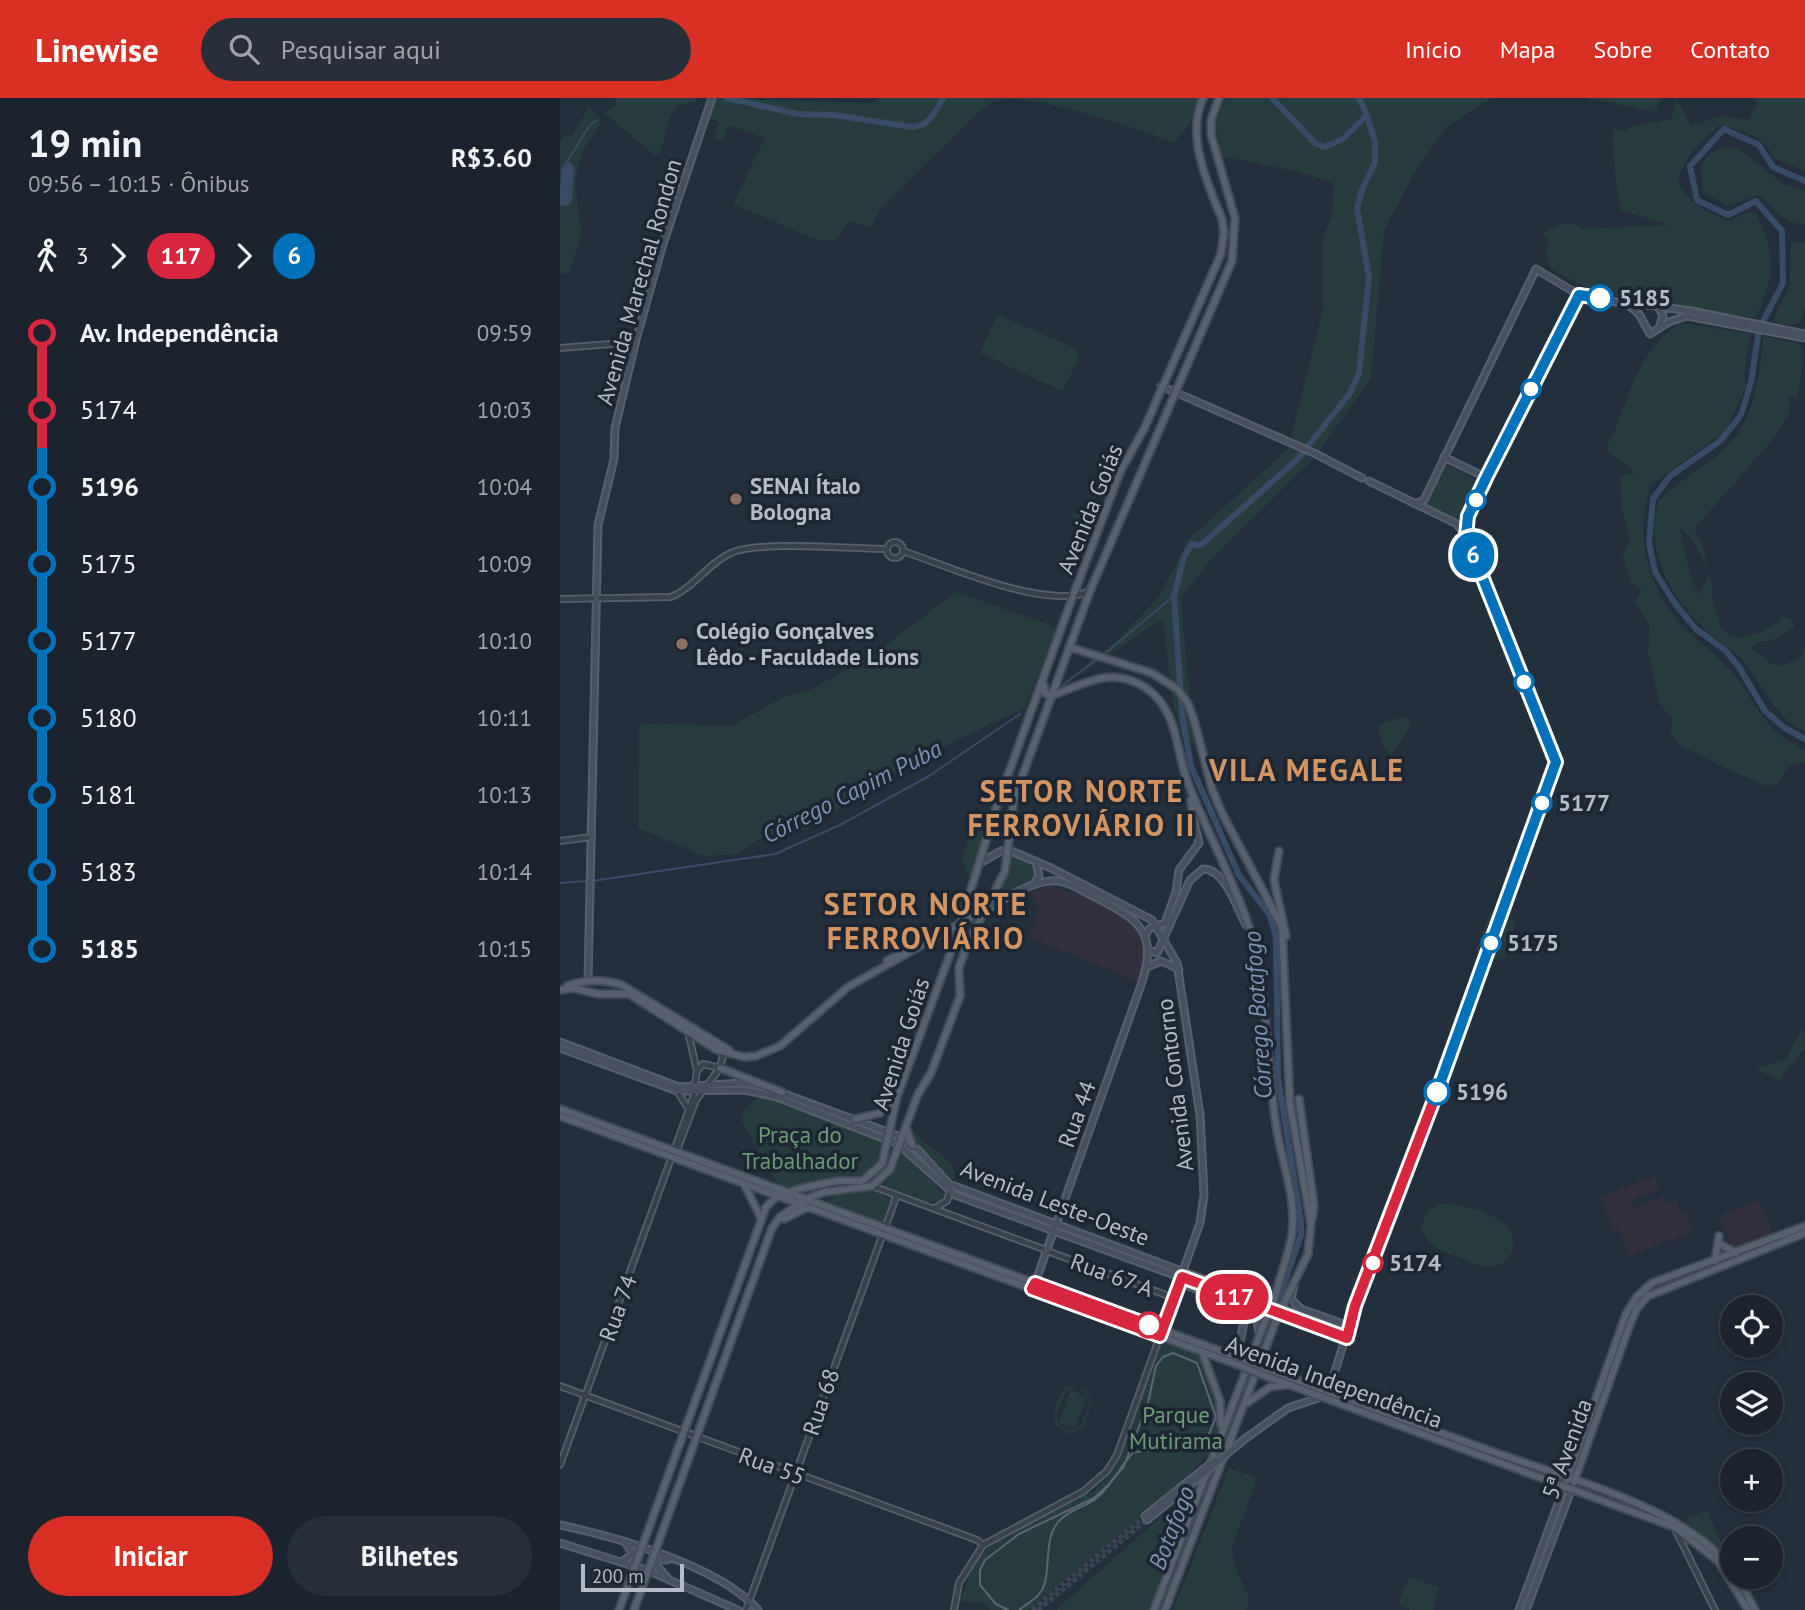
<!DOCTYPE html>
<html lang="pt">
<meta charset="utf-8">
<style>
body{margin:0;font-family:"PT Sans",sans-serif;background:#282f3a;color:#f1f3f6;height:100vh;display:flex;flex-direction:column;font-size:26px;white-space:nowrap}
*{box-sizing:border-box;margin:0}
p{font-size:23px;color:#a0a4aa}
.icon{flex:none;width:38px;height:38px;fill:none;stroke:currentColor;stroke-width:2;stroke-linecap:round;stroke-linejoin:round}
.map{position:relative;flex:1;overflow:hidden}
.side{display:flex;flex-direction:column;background:#1b232e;width:560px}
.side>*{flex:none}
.badge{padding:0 14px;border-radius:23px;font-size:24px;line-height:46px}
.fabs{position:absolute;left:1160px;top:1197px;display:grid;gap:14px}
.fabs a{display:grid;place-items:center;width:63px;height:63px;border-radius:50%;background:#1b232e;box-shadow:0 4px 10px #0003,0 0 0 2px #39404a;font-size:35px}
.scale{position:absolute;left:21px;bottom:18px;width:103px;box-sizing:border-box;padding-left:7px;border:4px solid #b4bcc9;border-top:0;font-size:19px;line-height:24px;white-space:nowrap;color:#b4bcc9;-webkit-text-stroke:5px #1d2633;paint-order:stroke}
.map>.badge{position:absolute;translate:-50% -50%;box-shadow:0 0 0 4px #fff}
.legs{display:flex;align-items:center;gap:10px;height:77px;padding:0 28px;font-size:23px}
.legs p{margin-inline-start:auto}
.head{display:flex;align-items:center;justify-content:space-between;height:119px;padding:0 28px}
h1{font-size:38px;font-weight:700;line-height:52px}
.button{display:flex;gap:14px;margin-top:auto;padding:14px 28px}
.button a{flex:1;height:80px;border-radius:42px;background:#d93025;color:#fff;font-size:28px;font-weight:700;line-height:80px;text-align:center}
.button a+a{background:#282f3a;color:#f1f3f6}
ul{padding:0 28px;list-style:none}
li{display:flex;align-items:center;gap:24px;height:77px;font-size:26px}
li i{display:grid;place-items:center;width:10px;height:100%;margin:0 9px;background:currentColor}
li i::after{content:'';width:18px;height:18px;margin:-9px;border:5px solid;border-radius:50%;background:#1b232e}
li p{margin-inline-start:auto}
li:first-child i{background:linear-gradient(#0000 50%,currentColor 0)}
li:last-child i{background:linear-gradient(currentColor 50%,#0000 0)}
header{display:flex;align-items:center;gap:42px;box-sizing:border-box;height:98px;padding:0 35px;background:#d93025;color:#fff}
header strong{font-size:33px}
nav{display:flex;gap:38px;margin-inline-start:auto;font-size:24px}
.search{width:490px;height:63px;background:#282f3a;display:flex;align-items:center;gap:18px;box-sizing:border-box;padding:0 24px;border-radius:38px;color:#a0a4aa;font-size:26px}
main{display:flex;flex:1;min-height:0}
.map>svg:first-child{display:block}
.medical{fill:#32303f}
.green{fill:#263c3f;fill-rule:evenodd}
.water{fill:#394c67}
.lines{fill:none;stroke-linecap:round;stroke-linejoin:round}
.stream{stroke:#394c67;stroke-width:2}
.canal{stroke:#394c67;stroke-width:3.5}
.river{stroke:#394c67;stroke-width:6}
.secondary-tunnel{stroke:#3a4453;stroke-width:5;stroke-dasharray:5 2.5;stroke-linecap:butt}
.tertiary-casing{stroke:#565f6c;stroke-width:8}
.secondary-casing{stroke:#565f6c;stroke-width:9}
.primary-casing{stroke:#414a57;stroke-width:10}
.tertiary{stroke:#38414e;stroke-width:4.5}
.secondary{stroke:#465061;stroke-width:5}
.primary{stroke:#56606e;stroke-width:6}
.tram{stroke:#5a6575;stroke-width:2}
.secondary-bridge-casing{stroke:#565f6c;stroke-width:9;stroke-linecap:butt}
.primary-bridge-casing{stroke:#414a57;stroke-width:10;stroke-linecap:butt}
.secondary-bridge{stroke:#465061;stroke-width:5}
.primary-bridge{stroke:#56606e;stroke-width:6}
.line-1-casing{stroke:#fff;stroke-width:16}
.line-2-casing{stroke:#fff;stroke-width:16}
.line-1{stroke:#d7263d;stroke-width:10}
.line-2{stroke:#0072bc;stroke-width:10}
.stop-2-dot{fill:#fff;stroke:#0072bc;stroke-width:3.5}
.education-dot{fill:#8d6e63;stroke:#1d2633;stroke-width:2.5}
.stop-1-dot{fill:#fff;stroke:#d7263d;stroke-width:3.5}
.labels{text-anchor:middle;stroke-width:7;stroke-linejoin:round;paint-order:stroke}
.street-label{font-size:23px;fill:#b4bcc9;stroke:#1d2633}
.stop-label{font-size:23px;font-weight:bold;fill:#b4bcc9;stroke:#1d2633;text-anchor:start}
.poi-label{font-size:23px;font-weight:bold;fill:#b4bcc9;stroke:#1d2633;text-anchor:start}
.park-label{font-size:23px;fill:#6b9a76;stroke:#1d2633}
.water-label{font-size:24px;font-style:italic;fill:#7c92b1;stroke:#1d2633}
.district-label{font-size:30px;font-weight:bold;letter-spacing:2px;fill:#d59563;stroke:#1d2633}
</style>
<header>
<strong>Linewise</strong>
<div class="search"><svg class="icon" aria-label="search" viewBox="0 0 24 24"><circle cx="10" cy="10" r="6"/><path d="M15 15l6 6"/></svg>Pesquisar aqui</div>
<nav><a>Início</a><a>Mapa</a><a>Sobre</a><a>Contato</a></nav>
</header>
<main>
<section class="side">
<div class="head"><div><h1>19 min</h1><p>09:56 – 10:15 · Ônibus</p></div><b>R$3.60</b></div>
<div class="legs"><svg class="icon" aria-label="walk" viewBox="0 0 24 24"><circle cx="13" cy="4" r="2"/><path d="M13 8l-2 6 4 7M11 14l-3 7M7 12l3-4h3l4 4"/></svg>3<svg class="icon" aria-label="forward" viewBox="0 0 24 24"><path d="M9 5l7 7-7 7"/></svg><b class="badge" style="background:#d7263d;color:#fff">117</b><svg class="icon" aria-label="forward" viewBox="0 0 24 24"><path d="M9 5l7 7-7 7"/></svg><b class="badge" style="background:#0072bc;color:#fff">6</b></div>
<ul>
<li><i style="color:#d7263d"></i><b>Av. Independência</b><p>09:59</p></li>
<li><i style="color:#d7263d"></i><span>5174</span><p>10:03</p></li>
<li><i style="color:#0072bc"></i><b>5196</b><p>10:04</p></li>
<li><i style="color:#0072bc"></i><span>5175</span><p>10:09</p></li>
<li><i style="color:#0072bc"></i><span>5177</span><p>10:10</p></li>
<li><i style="color:#0072bc"></i><span>5180</span><p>10:11</p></li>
<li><i style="color:#0072bc"></i><span>5181</span><p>10:13</p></li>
<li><i style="color:#0072bc"></i><span>5183</span><p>10:14</p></li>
<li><i style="color:#0072bc"></i><b>5185</b><p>10:15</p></li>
</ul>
<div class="button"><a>Iniciar</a><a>Bilhetes</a></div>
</section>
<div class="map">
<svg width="1245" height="1512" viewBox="0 0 1245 1512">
<rect width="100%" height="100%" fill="#242f3e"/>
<!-- medical -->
<path class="medical" d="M486 787 531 800 572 826 583 842 586 862 579 884 470 840 479 812 470 793Z
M1095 1078 1100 1091 1070 1103 1073 1110 1104 1099 1107 1106 1116 1102 1121 1116 1126 1114 1134 1133 1070 1158 1059 1131 1054 1133 1040 1099Z
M1199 1103 1213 1136 1173 1151 1159 1118Z"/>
<!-- green -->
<path class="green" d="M54 0H136V5L117 7C105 23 107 38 100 55L95 57 44 15 56 6Z
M151 0 313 5 319 0H644L639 13 614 45C578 30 484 0 447 1 437 2 430 6 422 11L321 110 311 130 290 123 275 142H257L173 106 205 40 168 27 162 43 153 40 159 24 147 19Z
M665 0H933L887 28 854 76 824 133 811 280 757 357 651 462 621 500 634 648 620 635 611 594 603 521 503 587 556 543 598 500 628 442 728 351 763 211V139L772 118 773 85 739 74 661 58 655 24Z
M1025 0H1101L1096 14Z
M1116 0 1131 28 1162 18 1189 22 1197 6 1194 0H1245V73L1214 60C1203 36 1184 34 1160 27 1140 44 1123 59 1118 85 1130 106 1148 116 1170 123L1186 115H1196C1216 160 1217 175 1195 220L1038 195 991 171 986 159 989 142 983 135C999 127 1009 120 1024 131L1109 127 1061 112C1057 85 1051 56 1053 30L1065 34C1079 21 1095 27 1112 20Z
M29 9 42 23 22 54 15 82 21 136 10 174 5 176 0 174V45L5 36 11 39Z
M1176 49 1222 85 1245 93V126C1226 128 1212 109 1199 97L1168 108 1144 95C1137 65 1145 50 1176 49Z
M1231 145H1245V207L1240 224 1229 228 1213 223 1229 188Z
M437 216 515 250 519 259 503 293 420 255Z
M1123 225 1190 236 1184 277 1187 287 1166 332 1091 387C1074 432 1086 486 1118 523 1135 542 1156 556 1173 575 1197 605 1206 637 1245 652V664L1228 669 1217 686 1205 688 1121 648 1110 635 1113 622 1099 604 1088 554 1090 527 1075 504 1082 491 1071 485 1063 457 1070 442 1061 406 1060 377 1076 375 1046 351C1068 310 1076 247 1123 225Z
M1203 238 1240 246C1245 266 1240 278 1237 299H1229V316L1208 347 1134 431 1143 449 1148 471 1137 449 1120 428C1120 441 1132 486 1139 497L1150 475C1154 501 1152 550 1193 537 1205 532 1216 528 1223 518L1232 522 1235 529 1211 543 1198 544 1191 550 1210 565 1222 568 1241 559 1245 550V634C1217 621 1203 588 1186 566 1176 553 1161 546 1149 535 1112 502 1083 454 1099 403 1118 382 1149 368 1170 346 1193 323 1202 269 1203 238Z
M886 366 919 384 906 417 900 423 884 418 866 406Z
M512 415 541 416 526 454Z
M396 494 497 529 465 610 352 664 247 731 204 738 177 756 144 758 78 730 79 625 173 628 225 598 251 592 317 554Z
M841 619 848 620 851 627 831 658 821 644 818 627Z
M422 732 424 734 413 780 407 777 402 760 409 741Z
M452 756 474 765 478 777 475 784 434 806 450 772Z
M937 813 939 815 925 852 918 855 916 852 930 814Z
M944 819 956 824 945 859 937 862 931 858Z
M1243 929 1245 950 1219 982 1195 971 1226 961Z
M197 1000H208L326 1044 318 1065 305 1079 265 1082 231 1093 218 1088 181 1022 184 1012Z
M351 1028C364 1052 397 1056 395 1084L347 1038Z
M343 1055 387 1098C370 1114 343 1096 324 1089Z
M312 1092 332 1102 325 1124 322 1125 271 1108 267 1103 278 1096Z
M879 1106C901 1106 936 1113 949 1132 961 1148 947 1171 927 1169 917 1168 906 1162 896 1158 878 1152 867 1147 861 1128L867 1114Z
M600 1243 642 1257 662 1313 660 1335 649 1356 617 1389 468 1512H430L424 1505 400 1503 416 1460 431 1444 534 1393 557 1367Z
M508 1288 526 1292 532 1304 524 1329 510 1336 496 1328C492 1316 497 1296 508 1288ZM518 1290 528 1298 529 1308 521 1328 509 1333 499 1327 496 1316 506 1293Z
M511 1292 527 1298 515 1330 499 1325Z
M669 1370 697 1380 672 1450 674 1465 690 1502 686 1512H613Z
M638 1396 596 1512H496L622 1400Z
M1147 1412 1163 1449 1159 1451 1124 1422Z
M849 1479 879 1489 873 1512H850L840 1507 839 1502Z"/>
<!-- water -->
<path class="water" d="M10 64 14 70 12 104 7 108 0 107C0 94 0 80 3 67Z"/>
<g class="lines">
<!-- stream -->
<path class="stream" d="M6 65 30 27 36 23
M543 557 614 498
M503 587 538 560
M32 783 215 756 280 727 369 678 460 616
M0 785 27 783"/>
<!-- canal -->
<path class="canal" d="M656 1363 688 1282
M600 1512 653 1370"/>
<!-- river -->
<path class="river" d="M167 0 237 16 274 17 352 29C370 27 374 16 383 0
M712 0 756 46 765 49 783 41 807 17 799 0
M1245 83 1213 69 1199 47 1164 31 1130 68 1137 102 1168 117 1196 103 1222 133 1223 185 1199 231 1191 284 1181 317 1160 343 1110 378 1093 401 1089 445 1095 474 1116 507 1136 531 1165 552 1179 569 1205 613 1225 630 1245 641
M719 1200 741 1137V1124L718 980 716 838 709 816 679 777 631 668 622 616 614 498 624 459 632 446 641 447 738 361 790 295 799 275 809 179 797 111 802 91 815 65V44L807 17"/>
<!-- secondary-tunnel -->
<path class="secondary-tunnel" d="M472 1512 585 1418
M478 1512 587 1422"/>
<defs>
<path id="tertiary" d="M0 250 76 244
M327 452a8 8 0 1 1 16 0a8 8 0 1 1-16 0Z
M343 453C388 468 486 513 530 493
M0 501 111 499C135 489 148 465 171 455 198 442 293 451 327 451
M0 743 32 739
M138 972 143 966 160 970
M117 993 128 1010
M117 1052 136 1002 160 970 164 952
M312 1088 486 1152
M375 1110 387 1103 390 1092
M490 1154 614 1200
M0 1288 417 1442 423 1447
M0 1367 133 1000 137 973 128 934
M1115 1431 1155 1512
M186 1512 337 1097
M394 1512 399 1485 423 1447 524 1393 547 1373 557 1357 600 1238"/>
<path id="secondary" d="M1065 204 1131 213 1245 236
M1098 208 1103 218 1099 230
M601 288 754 355 802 380
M884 359 927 380
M809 383 897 426 905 437
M855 406 864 402 976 171 1019 197 1067 206 1079 216 1090 236 1109 224 1127 218 1245 240
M420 765 441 753 449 752 491 770 592 822 617 865 640 1017 644 1097 640 1125 600 1238
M474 786 479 778 476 764
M425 812C445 801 467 785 490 783 505 781 518 791 531 797 576 821 600 830 581 887L473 1191
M585 837 590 830 605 825 616 794 619 772 639 745 633 720
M589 852 597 855 630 782 643 771C665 771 677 810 686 827
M587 869 601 863 619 871
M28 883 38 427 54 361 55 330 77 238 103 146 152 0
M0 944 119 989 182 985 203 989
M0 950 117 993 185 992 217 999 338 1046 395 1097 699 1208
M219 994 341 1039 358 1052 389 1086 699 1202
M620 1185 695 1213 699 1234
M734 1189 731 1201 741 1211 789 1228
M735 1215 789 1235
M732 1220 787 1240
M681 1261 678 1254 687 1209
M768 1296 795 1208 874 1003 996 664 906 438 908 418 927 380 1019 197
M686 1340 728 1310 761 1299
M585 1418 630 1382
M587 1422 631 1386
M0 1427C56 1439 160 1468 198 1512
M0 1445 89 1473 178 1512
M61 1464 73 1456 66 1446
M107 1479 96 1467 98 1462H107
M959 1512 1005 1387
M966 1512 1012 1390"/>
<path id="primary" d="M509 549 592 575 617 591 628 605 634 622 652 691 662 715 722 829 730 1006 751 1126 748 1156 724 1205
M484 587 485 595 491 598C525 586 551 567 586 590 619 613 615 651 628 685 645 729 668 772 685 817 708 878 706 960 716 1027 721 1063 737 1099 732 1136 728 1159 719 1181 714 1203
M631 702 633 720
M719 753 714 782 726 838
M327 863 358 846
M7 888C26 881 43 881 62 887L169 952
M1 892 13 890 38 896H69L157 952 184 959 196 958 220 948 288 889 422 813
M160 970 222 994
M739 1001 754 1108 752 1121
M0 1011 682 1261
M0 1018 676 1266
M295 1021 320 1015 336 1000
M346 1030 352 1047
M184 1086 201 1120
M224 1121 248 1109
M1162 1147 1176 1155
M1155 1163 1159 1138
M642 1254 660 1303 661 1327
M710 1272C784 1299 857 1327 931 1353 1007 1381 1121 1407 1172 1471
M708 1279 1114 1429 1158 1463 1188 1512
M687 1305 710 1289 726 1287
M1007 1382 1066 1216 1076 1200 1092 1185 1245 1128
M1014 1384 1070 1226 1077 1210 1088 1198 1245 1135
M1178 1479 1195 1512
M59 1512 206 1109 217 1098 242 1090 277 1083H302L322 1066 337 999 396 840 436 710 510 506 561 372 584 331 661 156 664 134 662 121C647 85 626 38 643 0
M74 1512 212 1130 220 1119 246 1101 264 1094 312 1088 330 1071 358 996 371 975 400 898 399 869 409 843 445 773 454 701 530 493 672 163 675 120 651 36V22L659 0
M594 1512 707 1218
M605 1512 717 1220"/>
</defs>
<!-- tertiary casing -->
<use href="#tertiary" class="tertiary-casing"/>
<!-- secondary casing -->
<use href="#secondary" class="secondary-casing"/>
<!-- primary casing -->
<use href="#primary" class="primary-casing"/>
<!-- tertiary -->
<use href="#tertiary" class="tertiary"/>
<!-- secondary -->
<use href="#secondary" class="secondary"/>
<!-- primary -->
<use href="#primary" class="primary"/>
<!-- tram -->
<path class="tram" d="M448 1512 436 1506 420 1487V1472L425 1462 459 1436 534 1400 549 1386 564 1368 588 1305 596 1268 603 1259 613 1255 637 1265 656 1319 645 1346 629 1351 574 1354C563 1363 553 1387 537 1400 524 1410 505 1413 496 1427 483 1446 492 1480 480 1495 475 1502 465 1507 459 1512"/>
<defs>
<path id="secondary-bridge" d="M699 1202 735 1215
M699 1208 732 1220
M630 1382 655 1362
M631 1386 686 1340"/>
<path id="primary-bridge" d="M682 1261 710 1272
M676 1266 708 1279"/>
</defs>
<!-- secondary-bridge casing -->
<use href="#secondary-bridge" class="secondary-bridge-casing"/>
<!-- primary-bridge casing -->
<use href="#primary-bridge" class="primary-bridge-casing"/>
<!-- secondary-bridge -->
<use href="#secondary-bridge" class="secondary-bridge"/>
<!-- primary-bridge -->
<use href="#primary-bridge" class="primary-bridge"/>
</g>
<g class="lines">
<defs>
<path id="line-1" d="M589 1227 475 1185 472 1191 600 1238 622 1179 787 1240 795 1208 877 994"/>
<path id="line-2" d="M877 994 996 664 906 438 908 418 926 380 1019 197 1040 200"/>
</defs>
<!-- line-1 casing -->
<use href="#line-1" class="line-1-casing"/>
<!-- line-2 casing -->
<use href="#line-2" class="line-2-casing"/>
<!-- line-1 -->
<use href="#line-1" class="line-1"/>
<!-- line-2 -->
<use href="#line-2" class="line-2"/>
</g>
<!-- markers -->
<g class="stop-2-dot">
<circle cx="1040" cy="200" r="12"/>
<circle cx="971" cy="291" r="9"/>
<circle cx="916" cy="402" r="9"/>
<circle cx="964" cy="584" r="9"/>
<circle cx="982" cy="705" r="9"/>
<circle cx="931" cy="845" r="9"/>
<circle cx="877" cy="994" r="12"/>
</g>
<g class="education-dot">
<circle cx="176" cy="401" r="7"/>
<circle cx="122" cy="546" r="7"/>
</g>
<g class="stop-1-dot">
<circle cx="813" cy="1165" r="9"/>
<circle cx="589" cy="1227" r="12"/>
</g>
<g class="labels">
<!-- street labels -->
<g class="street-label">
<text transform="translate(79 184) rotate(-74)" y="8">Avenida Marechal Rondon</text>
<text transform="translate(530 411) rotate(-68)" y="8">Avenida Goiás</text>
<text transform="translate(341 946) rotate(-72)" y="8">Avenida Goiás</text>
<text transform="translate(615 987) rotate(-97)" y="8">Avenida Contorno</text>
<text transform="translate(517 1016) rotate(-70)" y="8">Rua 44</text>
<text transform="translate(495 1105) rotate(21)" y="8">Avenida Leste-Oeste</text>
<text transform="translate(552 1177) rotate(20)" y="8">Rua 67 A</text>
<text transform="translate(58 1210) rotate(-70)" y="8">Rua 74</text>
<text transform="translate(774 1284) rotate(20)" y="8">Avenida Independência</text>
<text transform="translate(261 1304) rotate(-71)" y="8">Rua 68</text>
<text transform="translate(1007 1351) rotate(-70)" y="8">5ª Avenida</text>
<text transform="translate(212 1368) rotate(20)" y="8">Rua 55</text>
</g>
<!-- stop labels -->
<g class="stop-label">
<text x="1059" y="208">5185</text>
<text x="998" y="713">5177</text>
<text x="947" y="853">5175</text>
<text x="896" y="1002">5196</text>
<text x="829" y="1173">5174</text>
</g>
<!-- poi labels -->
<g class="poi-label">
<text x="190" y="396">SENAI Ítalo<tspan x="190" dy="26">Bologna</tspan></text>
<text x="136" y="541">Colégio Gonçalves<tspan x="136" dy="26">Lêdo - Faculdade Lions</tspan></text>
</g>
<!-- park labels -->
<g class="park-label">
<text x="240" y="1045">Praça do<tspan x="240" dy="26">Trabalhador</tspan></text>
<text x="616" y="1325">Parque<tspan x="616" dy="26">Mutirama</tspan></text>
</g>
<!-- water labels -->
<g class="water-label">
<text transform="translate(292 694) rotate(-27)" y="8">Córrego Capim Puba</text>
<text transform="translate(698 917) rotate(-94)" y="8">Córrego Botafogo</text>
<text transform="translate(612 1430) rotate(-69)" y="8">Botafogo</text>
</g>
<!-- district labels -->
<g class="district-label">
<text x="747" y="683">VILA MEGALE</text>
<text x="522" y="704">SETOR NORTE<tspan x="522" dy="34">FERROVIÁRIO II</tspan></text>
<text x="366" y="817">SETOR NORTE<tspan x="366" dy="34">FERROVIÁRIO</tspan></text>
</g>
</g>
</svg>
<div class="fabs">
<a><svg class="icon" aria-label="locate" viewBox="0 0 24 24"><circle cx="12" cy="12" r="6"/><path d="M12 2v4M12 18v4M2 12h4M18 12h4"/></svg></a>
<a><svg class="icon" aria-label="layers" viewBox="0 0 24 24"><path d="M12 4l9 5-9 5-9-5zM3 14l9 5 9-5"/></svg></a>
<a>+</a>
<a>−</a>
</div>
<div class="scale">200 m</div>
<b class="badge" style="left:674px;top:1199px;background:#d7263d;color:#fff">117</b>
<b class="badge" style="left:913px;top:457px;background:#0072bc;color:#fff">6</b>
</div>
</main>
